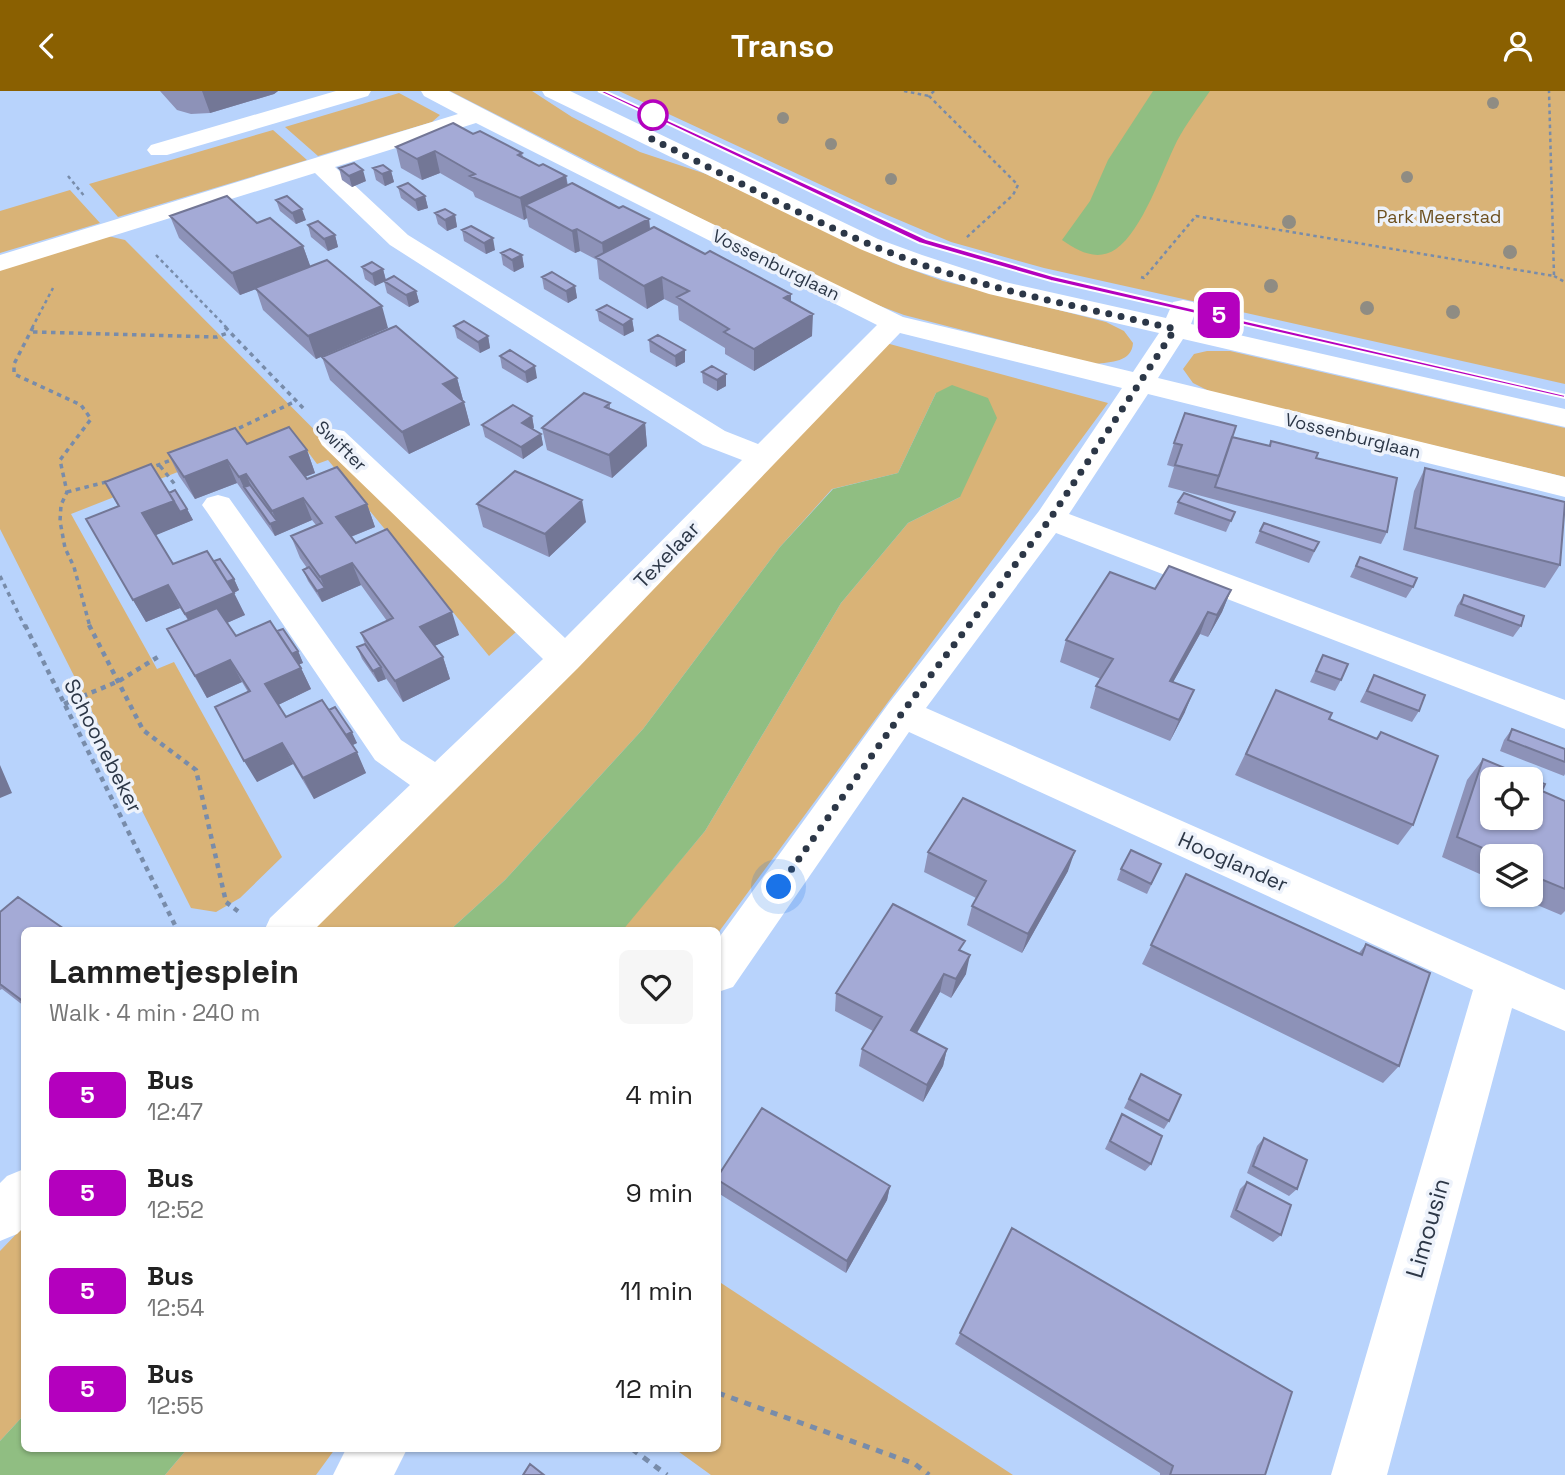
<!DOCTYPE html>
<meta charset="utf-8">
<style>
body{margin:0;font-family:"Space Grotesk",sans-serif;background:#f6f6f6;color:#222;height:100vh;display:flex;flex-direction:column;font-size:26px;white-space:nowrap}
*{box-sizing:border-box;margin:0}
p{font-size:23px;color:#767676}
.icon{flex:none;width:38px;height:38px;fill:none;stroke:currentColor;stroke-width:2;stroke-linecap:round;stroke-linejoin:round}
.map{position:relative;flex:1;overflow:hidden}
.sheet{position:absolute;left:21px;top:836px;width:700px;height:525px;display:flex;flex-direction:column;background:#fff;border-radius:10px;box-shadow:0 2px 5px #0004}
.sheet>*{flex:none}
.badge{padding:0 14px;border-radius:10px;font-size:24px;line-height:46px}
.buttons{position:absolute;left:1480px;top:676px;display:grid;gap:14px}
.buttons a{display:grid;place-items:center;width:63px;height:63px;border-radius:10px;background:#fff;box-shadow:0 2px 5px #0004;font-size:35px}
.you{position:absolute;width:35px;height:35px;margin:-18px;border:5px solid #fff;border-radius:50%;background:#1a73e8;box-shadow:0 0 0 10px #1a73e833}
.map>.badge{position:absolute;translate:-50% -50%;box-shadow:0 0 0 4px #fff}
.round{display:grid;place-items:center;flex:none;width:74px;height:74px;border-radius:10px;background:#f6f6f6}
.summary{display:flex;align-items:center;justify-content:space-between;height:119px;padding:0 28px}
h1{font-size:33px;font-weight:700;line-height:52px}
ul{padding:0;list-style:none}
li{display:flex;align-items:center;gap:21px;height:98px;padding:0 28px}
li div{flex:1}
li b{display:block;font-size:26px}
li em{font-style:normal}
li .badge{min-width:77px;font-weight:700;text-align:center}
header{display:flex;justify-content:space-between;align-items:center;height:91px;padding:0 28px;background:#8a6001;color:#fff;font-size:32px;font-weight:700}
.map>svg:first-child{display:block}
.green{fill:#d9b377}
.water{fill:#90be82}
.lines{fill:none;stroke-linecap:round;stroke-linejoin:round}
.path-far3{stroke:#788caa;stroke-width:2.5;stroke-dasharray:3.5 3.5;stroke-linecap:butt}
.path-far2{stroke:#788caa;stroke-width:3.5;stroke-dasharray:4.5 4.5;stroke-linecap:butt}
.path-far1{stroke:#788caa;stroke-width:4.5;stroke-dasharray:5 5;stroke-linecap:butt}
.path{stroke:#788caa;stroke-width:5;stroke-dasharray:7 7;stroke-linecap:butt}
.minor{fill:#fff;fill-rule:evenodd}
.tree{fill:#8f8c83}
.wall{fill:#8d92b8}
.shaded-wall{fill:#737796}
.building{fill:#a4aad6;stroke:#737796;stroke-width:2}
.line{fill:#b400be;stroke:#fff;stroke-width:2}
.walk{stroke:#2c3747;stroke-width:7;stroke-dasharray:0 12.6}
.stop-dot{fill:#fff;stroke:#b400be;stroke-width:3.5}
.labels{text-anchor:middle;stroke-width:7;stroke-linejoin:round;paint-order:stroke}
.far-park-label{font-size:18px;fill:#6e5120;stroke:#edf2fb}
.far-street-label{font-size:18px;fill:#2c3747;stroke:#edf2fb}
.street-label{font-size:21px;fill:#2c3747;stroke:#edf2fb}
.near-street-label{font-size:24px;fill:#2c3747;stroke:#edf2fb}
</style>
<header><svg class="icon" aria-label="back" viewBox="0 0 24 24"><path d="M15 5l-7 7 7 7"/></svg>Transo<svg class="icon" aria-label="person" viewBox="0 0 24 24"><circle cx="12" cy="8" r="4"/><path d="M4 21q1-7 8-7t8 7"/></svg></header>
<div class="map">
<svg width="1565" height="1384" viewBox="0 0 1565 1384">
<rect width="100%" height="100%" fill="#b8d3fc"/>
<!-- green -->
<path class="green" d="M450 0H532L572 26 640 61 706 83 893 172 943 190 1106 231 1124 240 1133 252C1132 271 1111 271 1095 273L904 224 851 204Z
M619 0H1565V293L1044 177 951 151 873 118Z
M399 2 440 24 432 31 318 65 285 36Z
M273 39 307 69 118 126 89 93Z
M70 99 100 132 0 162V120Z
M108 145 125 149 516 541 489 565 328 369 317 373 290 337 71 423 157 578 174 571 282 766 240 807 216 821 191 817 0 438V177Z
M886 252 1108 312 718 842 621 840 705 740 841 512 908 432 960 406 936 302 898 382 832 398 780 456 643 638 505 789 449 840H312Z
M1207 260H1230L1565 337V386L1211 301 1193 292 1183 278 1194 263Z
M24 1135V1324L0 1350V1160Z
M718 1190 1013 1384H711L675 1358H718Z
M187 1358H335L316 1384H165Z"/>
<!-- water -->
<path class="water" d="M1153 0H1210C1199 16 1186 33 1177 50 1162 80 1143 139 1116 158 1097 171 1078 160 1062 149L1090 110 1108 69Z
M952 294 988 307 997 327 960 406 908 432 841 512 705 740 622 840H449L505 789 643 638 780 456 833 398 898 382 936 302Z
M24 1324V1358H187L165 1384H0V1350Z"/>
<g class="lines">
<!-- path-far3 -->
<path class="path-far3" d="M904 0 929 5
M934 0 929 5 1018 94 1013 104 966 147
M68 85 85 106
M156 164 227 237
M1554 185 1565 191
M1141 186 1144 187 1196 125 1554 185 1549 0
M32 237 53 197"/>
<!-- path-far2 -->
<path class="path-far2" d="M33 236 14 273V283L81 314 91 328 60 369 67 401 61 414 60 430 65 457 74 476 90 536
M225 236 305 319
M33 241 217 246 230 241
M231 341 296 310
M160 375 177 396
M148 378 176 367
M67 401 110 390
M0 485 25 536"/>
<!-- path-far1 -->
<path class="path-far1" d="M25 534 178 840
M89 534 143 639 196 679 226 811 239 821
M64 613 119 590 161 564"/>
<!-- path -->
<path class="path" d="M718 1302 915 1373 929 1384
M632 1358 667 1384"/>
<!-- minor -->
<path class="minor" d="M336 0H371L368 5 167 64H151L147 59 151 54Z
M421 0H449L596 76 903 226 1133 281 1159 242 989 203 904 176 860 158 545 5 542 0H570L878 148 922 164 1005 191 1166 227 1173 211 1183 209 1193 211 1197 217 1191 233 1565 318V336L1183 248 1158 287 1565 386V406L1148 303 1069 423 1565 609V638L1056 442 926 617 1565 899V940L1512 917 1387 1384H1331L1473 899 909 641 733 896 718 901V848L889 612 1039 420 1122 297 900 242 578 577 313 840H264L270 827 410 694 375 669 207 421 202 414 207 407 218 404 229 407 401 649 435 671 543 568 322 354 318 347 322 340 333 338 344 340 565 547 742 369 703 354 390 154 315 82 0 180V164L458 23 424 5ZM476 32 877 234 758 353 725 340 408 144 335 76Z
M24 1078V1136L17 1143 0 1150V1092L7 1085Z
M346 1358H407L394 1384H333Z"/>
</g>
<!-- trees -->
<g class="tree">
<circle cx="1493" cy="12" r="6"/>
<circle cx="783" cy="27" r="6"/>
<circle cx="831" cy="53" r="6"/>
<circle cx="1407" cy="86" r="6"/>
<circle cx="891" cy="88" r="6"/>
<circle cx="1289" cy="131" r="7"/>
<circle cx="1510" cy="161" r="7"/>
<circle cx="1271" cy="195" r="7"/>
<circle cx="1367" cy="217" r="7"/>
<circle cx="1453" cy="221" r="7"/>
</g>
<!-- wall -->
<path class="wall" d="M160 0H278L274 3 210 22 191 23 177 19Z
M473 43 522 62 523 66 539 75 566 85 568 94 619 117 649 128 650 138 705 163 791 203V211L812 245 754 280 725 263V257L679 229 678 215 664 208 647 218 599 188 597 169 580 160 575 162 529 136 527 127 524 129 475 106 473 101 440 82 422 89 401 77 396 56Z
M339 77 366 90 352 96 342 89Z
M373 77 391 80 394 91 385 95 376 89Z
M398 96 425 105 428 117 418 120 401 107Z
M276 109 306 129 296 133 280 120Z
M435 122 455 124 457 136 447 140 438 133Z
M170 125 257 132 303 155 310 175 388 237 316 268 263 219 256 198 240 204 179 147Z
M308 134 335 144 338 156 328 160 311 146Z
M462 139 495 159 486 163 464 150Z
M501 162 522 164 524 176 514 181 503 174Z
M362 176 383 178 386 189 416 200 419 211 409 216 387 202 384 190 375 195 365 188Z
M542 186 575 195 577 207 568 212 544 198Z
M597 219 632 228 634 240 624 245 599 230Z
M454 235 488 245 490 257 480 262 457 247Z
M649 249 685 271 676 276 650 261Z
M500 265 537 287 527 292 502 277Z
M322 266 457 287 470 334 409 363 330 289Z
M702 281 726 295 717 300 703 292Z
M610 312V318L645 332 647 355 612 387 547 359 542 337Z
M532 325 534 337 532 338 541 343 543 354 523 368 485 346 482 334Z
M1232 346 1316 367 1387 441 1381 453 1168 396 1174 376 1167 374 1174 352Z
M247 353 307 359 315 382 305 386 307 388 367 413 375 436 351 446 356 452 459 544 434 555 443 566 450 588 403 611 385 586 386 588 378 591 362 568 357 556 365 553 361 542 387 530 361 494 322 511 308 490 303 479 307 477 300 467 291 445 316 434 312 429 275 445 237 392 195 408 179 385 168 362Z
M1425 377 1560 474 1545 497 1403 459 1414 400Z
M105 391 169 402 187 418 193 429 155 444 173 473 214 470 234 488 239 499 234 502 245 524 227 532 236 545 277 540 298 560 303 572 299 573 311 598 278 614 286 626 329 619 357 652 352 654 366 682 314 708 293 673 257 691 248 601 242 591 207 607 167 538 188 529 180 517 146 531 133 509 118 415Z
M1178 411 1235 421 1226 441 1174 423Z
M477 413 586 431 549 466 483 436Z
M1260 440 1319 451 1309 472 1255 452Z
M1360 466 1413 496 1406 507 1350 486Z
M1155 498 1231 499 1222 521 1208 546 1200 543 1173 591 1185 621 1170 650 1090 617 1096 595 1101 588 1060 571 1066 549Z
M1464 504 1521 535 1513 546 1454 525 1457 515Z
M1323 564 1341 589 1335 600 1310 591Z
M1374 584 1419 620 1412 631 1360 611Z
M1276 599 1329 628 1376 648 1381 641 1413 734 1398 754 1235 684Z
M1512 638 1565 658V683L1564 685 1500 660 1504 649Z
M1483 668 1542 700 1565 710V820L1561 824 1511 803H1531V765H1493V789L1442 766 1467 689Z
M928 761 1068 780 1022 862 967 834 972 815 976 807 924 781Z
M1161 773 1147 803 1117 789 1121 778Z
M1186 783 1359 862 1366 853 1399 975 1383 992 1142 873Z
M0 821 24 840V915L2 898 0 899Z
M962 860 966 883 951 907 940 901 917 942 947 958 943 975 923 1011 859 975 862 958 873 940 835 920 836 902Z
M1141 983 1169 1030 1164 1038 1124 1017Z
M1122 1023 1151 1073 1145 1080 1105 1058Z
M1264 1047 1297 1098 1289 1105 1247 1082 1257 1055Z
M718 1085 890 1095 887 1109 846 1182 718 1102Z
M1247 1091 1281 1144 1273 1151 1230 1126 1240 1098Z
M1012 1137 1265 1384H1160V1382L955 1253Z"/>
<!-- shaded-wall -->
<path class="shaded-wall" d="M202 0H278L274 3 210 22Z
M435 60 440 82 422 89 417 68Z
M363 79 366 90 352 96 349 85Z
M391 80 394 91 385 95 382 83Z
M566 85 569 107 525 114 527 127 524 129 520 107Z
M425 105 428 117 418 120 415 109Z
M302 118 306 129 296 133 292 122Z
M455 124 457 136 447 140 445 129Z
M649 128 651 150 604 171 602 152Z
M577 138 580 160 575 162 572 140Z
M335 144 338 156 328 160 324 148Z
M493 147 495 159 486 163 484 152Z
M303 155 311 177 255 197 256 198 240 204 232 182Z
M522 164 524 176 514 181 512 169Z
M383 178 386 190 375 195 372 183Z
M662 186 664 208 647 218 644 195Z
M575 195 577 207 568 212 566 200Z
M416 200 419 211 409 216 406 204Z
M791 203V226L784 207Z
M382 215 388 237 316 268 308 245Z
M813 223 812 245 754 280V258Z
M632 228 634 240 624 245 623 234Z
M488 245 490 257 480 262 478 251Z
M685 259V271L676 276 675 265Z
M535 275 537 287 527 292 525 281Z
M726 283V295L717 300V289Z
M457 287 463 309 443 293Z
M464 311 470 334 409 363 402 341Z
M532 325 534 337 524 343 522 332Z
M645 332 647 355 612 387 609 364Z
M541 343 543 354 523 368 521 356Z
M307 359 315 382 299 388 290 366Z
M227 369 237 392 195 408 184 386Z
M246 383 256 406 244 397 239 386Z
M303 407 312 429 275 445 270 433 277 430 272 420Z
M582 409 586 431 549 466 545 443Z
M174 410 187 418 193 429 154 445 142 422Z
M367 413 375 436 345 448 336 426Z
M352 472 361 494 322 511 317 500 325 497 320 486Z
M234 488 239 499 232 503 226 491Z
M168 494 180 517 146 531 133 509Z
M1231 499 1222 521 1208 546 1217 524Z
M234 502 245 524 197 545 185 523Z
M452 521 459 544 428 558 420 536Z
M1208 521 1200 543 1162 611 1170 590Z
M298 560 303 572 295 575 290 564Z
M443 566 450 588 403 611 395 590Z
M230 569 242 591 207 607 195 585Z
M381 576 386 588 378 591 373 580Z
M301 577 311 598 276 615 265 593Z
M1194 599 1185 621 1170 650 1179 629Z
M352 641 357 652 349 656 344 645Z
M282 652 293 673 257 691 244 670Z
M357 661 366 682 314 708 303 687Z
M0 674 12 702 0 707Z
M1075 760 1068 780 1022 862 1028 843Z
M970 864 966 883 951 907 956 888Z
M944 883 940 901 908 957 911 939Z
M947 958 943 975 923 1011 927 994Z
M890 1095 887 1109 846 1182 847 1170Z"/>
<!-- building -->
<path class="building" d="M453 32 473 43 480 40 522 62 518 64 539 75 543 73 566 85 520 107 470 85 475 83 435 60 417 68 396 56Z
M354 72 363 79 349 85 339 77Z
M383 74 391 80 382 83 373 77Z
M408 92 425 105 415 109 398 96Z
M572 92 619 117 623 115 649 128 602 152 577 138 572 140 525 114Z
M227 105 257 132 270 127 303 155 232 182 170 125Z
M287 105 302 118 292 122 276 109Z
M445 118 455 124 445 129 435 122Z
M318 130 335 144 324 148 308 134Z
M471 135 493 147 484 152 462 139Z
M654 136 705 163 710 160 791 203 784 207 813 223 754 258 724 241 729 238 677 206 689 200 662 186 644 195 596 166Z
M510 158 522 164 512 169 501 162Z
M327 169 382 215 308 245 255 197Z
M372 171 383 178 372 183 362 176Z
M552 181 575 195 566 200 542 186Z
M394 185 416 200 406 204 384 190Z
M607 214 632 228 623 234 597 219Z
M464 230 488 245 478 251 454 235Z
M396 235 457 287 443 293 464 311 402 341 322 266Z
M658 244 685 259 675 265 649 249Z
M510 259 535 275 525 281 500 265Z
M712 275 726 283 717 289 702 281Z
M584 302 610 312 605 316 645 332 609 364 542 337Z
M513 314 532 325 522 332 541 343 521 356 482 334Z
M1185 322 1236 335 1219 385 1175 374 1182 354 1174 352Z
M289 336 307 359 290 366 307 388 337 376 367 413 336 426 356 452 387 438 452 521 420 536 443 566 395 590 361 542 393 527 352 472 320 486 291 445 322 432 303 407 272 420 246 383 239 386 227 369 184 386 168 362 235 337 247 353Z
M1232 346 1270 355 1271 350 1318 362 1316 367 1397 387 1387 441 1215 396Z
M151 373 174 410 142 422 173 473 207 460 234 502 185 523 168 494 133 509 86 428 119 415 105 391Z
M1425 377 1565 411 1560 474 1415 437Z
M515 380 582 409 545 443 477 413Z
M250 394 277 430 270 433 244 396Z
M175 399 187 418 180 421 169 402Z
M1184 402 1235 421 1231 430 1178 411Z
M1264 432 1319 451 1314 460 1260 440Z
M1360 466 1417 487 1413 496 1356 475Z
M220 468 234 488 227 491 214 470Z
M1169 475 1231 499 1217 524 1208 521 1170 590 1194 599 1179 629 1096 595 1113 568 1066 549 1110 481 1155 498Z
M309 476 325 497 317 500 303 479Z
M1464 504 1524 525 1521 535 1461 513Z
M217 517 236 545 270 530 301 577 265 593 286 626 322 609 357 661 303 687 282 652 244 670 215 616 250 600 230 569 195 585 167 538Z
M283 538 298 560 292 563 277 540Z
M365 553 381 576 373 580 357 556Z
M1323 564 1348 573 1341 589 1316 580Z
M1374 584 1425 604 1419 620 1367 600Z
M1276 599 1329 621 1332 622 1329 628 1377 648 1381 641 1438 665 1413 734 1246 663Z
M335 616 352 641 346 644 329 619Z
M1512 638 1565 658V671L1508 649Z
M1483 668 1531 688H1493V726H1531V688L1545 693 1542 700 1565 710V798L1531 784V765H1501L1457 746Z
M963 707 1075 760 1028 843 972 815 986 790 928 761Z
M1131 759 1161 773 1151 793 1121 778Z
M1186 783 1362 864 1366 853 1430 882 1399 975 1151 854Z
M18 806 67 840H24V911L0 893V821Z
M893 813 965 850 959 859 970 864 956 888 944 883 911 939 947 958 927 994 862 958 882 926 836 902Z
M1141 983 1181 1004 1169 1030 1129 1008Z
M762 1017 890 1095 847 1170 718 1089V1085Z
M1122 1023 1162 1045 1151 1073 1110 1050Z
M1264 1047 1307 1069 1297 1098 1253 1075Z
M1247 1091 1291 1114 1281 1144 1236 1119Z
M1012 1137 1292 1301 1265 1384H1170L1173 1375 960 1242Z
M530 1373 544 1384H523Z"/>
<!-- line -->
<path class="line" d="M598 0H605L926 148 1053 185 1565 304V307L1051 190 919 152Z"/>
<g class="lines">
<!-- walk -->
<path class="walk" d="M653 24 650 47C736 89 822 137 912 170 997 201 1087 217 1175 238L1050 428 902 622 779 796"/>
</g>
<!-- markers -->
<circle class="stop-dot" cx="653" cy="24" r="14"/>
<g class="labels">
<!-- far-park labels -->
<g class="far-park-label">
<text x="1439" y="132">Park Meerstad</text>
</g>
<!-- far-street labels -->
<g class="far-street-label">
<text transform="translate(776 174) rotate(26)" y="6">Vossenburglaan</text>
<text transform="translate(1353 345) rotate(14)" y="6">Vossenburglaan</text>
<text transform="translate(341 355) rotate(44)" y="6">Swifter</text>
</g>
<!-- street labels -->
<g class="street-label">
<text transform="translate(667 464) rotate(-46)" y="7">Texelaar</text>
<text transform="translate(103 655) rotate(63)" y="7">Schoonebeker</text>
<text transform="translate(1233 771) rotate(24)" y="7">Hooglander</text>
</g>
<!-- near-street labels -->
<g class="near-street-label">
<text transform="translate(1428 1137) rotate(-74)" y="8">Limousin</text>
</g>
</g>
</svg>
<div class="buttons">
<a><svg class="icon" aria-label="locate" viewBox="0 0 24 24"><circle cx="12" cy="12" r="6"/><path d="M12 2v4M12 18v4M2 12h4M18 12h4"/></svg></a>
<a><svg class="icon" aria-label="layers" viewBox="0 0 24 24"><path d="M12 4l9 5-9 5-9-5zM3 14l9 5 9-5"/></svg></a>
</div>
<div class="you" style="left:779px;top:796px"></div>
<b class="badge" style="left:1219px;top:224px;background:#b400be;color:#fff">5</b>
<section class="sheet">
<div class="summary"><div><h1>Lammetjesplein</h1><p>Walk · 4 min · 240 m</p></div><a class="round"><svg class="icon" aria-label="heart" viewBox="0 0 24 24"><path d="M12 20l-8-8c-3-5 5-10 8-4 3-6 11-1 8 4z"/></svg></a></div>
<ul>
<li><span class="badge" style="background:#b400be;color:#fff">5</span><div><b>Bus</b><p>12:47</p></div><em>4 min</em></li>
<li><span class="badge" style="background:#b400be;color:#fff">5</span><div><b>Bus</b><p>12:52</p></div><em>9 min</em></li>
<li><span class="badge" style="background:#b400be;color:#fff">5</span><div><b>Bus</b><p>12:54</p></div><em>11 min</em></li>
<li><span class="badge" style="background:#b400be;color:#fff">5</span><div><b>Bus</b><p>12:55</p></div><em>12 min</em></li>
</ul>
</section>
</div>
